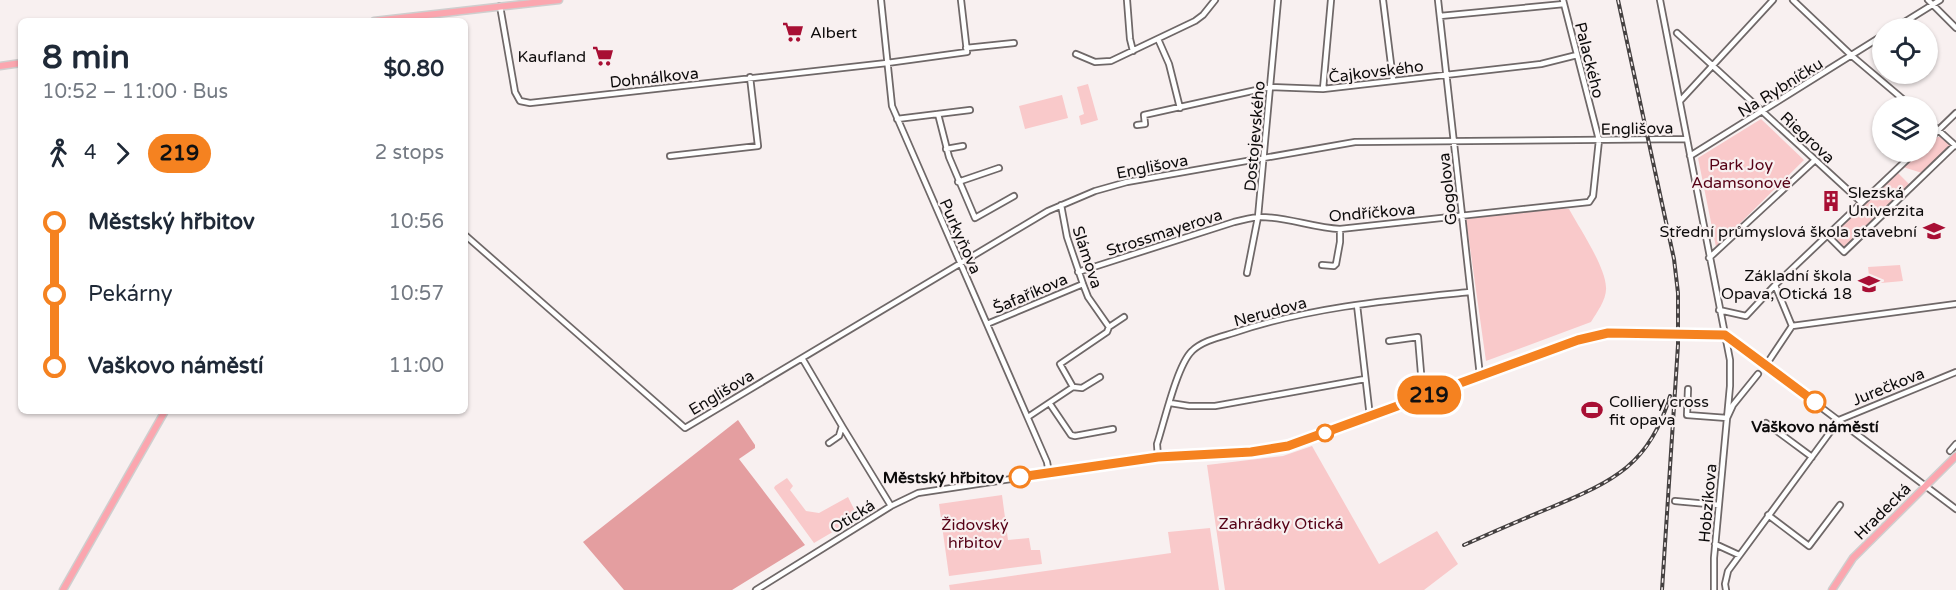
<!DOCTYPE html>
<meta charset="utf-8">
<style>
body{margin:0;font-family:"Varela Round",sans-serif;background:#f2f2f3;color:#1f2937;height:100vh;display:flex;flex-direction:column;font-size:22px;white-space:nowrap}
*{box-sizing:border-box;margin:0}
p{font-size:20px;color:#747a83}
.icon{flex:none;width:33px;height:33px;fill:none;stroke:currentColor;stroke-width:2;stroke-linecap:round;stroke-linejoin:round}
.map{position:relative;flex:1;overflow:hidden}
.details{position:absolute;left:18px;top:18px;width:450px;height:396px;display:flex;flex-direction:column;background:#fff;border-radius:9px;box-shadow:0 2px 4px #0004}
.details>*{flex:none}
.badge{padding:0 12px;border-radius:20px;font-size:21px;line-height:39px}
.fabs{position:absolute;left:1872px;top:18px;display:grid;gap:12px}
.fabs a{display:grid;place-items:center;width:66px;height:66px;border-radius:50%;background:#fff;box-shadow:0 2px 4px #0004;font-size:30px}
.map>.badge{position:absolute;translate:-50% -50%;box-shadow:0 0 0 3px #fff}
.legs{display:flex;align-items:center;gap:9px;height:66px;padding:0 24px;font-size:20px}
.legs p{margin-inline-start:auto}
.head{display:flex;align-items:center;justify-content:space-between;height:102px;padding:0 24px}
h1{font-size:33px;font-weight:700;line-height:45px}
ul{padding:0 24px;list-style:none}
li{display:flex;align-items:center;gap:21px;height:72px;font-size:22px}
li i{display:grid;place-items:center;width:9px;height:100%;margin:0 8px;background:currentColor}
li i::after{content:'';width:15px;height:15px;margin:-8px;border:4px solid;border-radius:50%;background:#fff}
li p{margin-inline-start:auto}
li:first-child i{background:linear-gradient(#0000 50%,currentColor 0)}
li:last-child i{background:linear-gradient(currentColor 50%,#0000 0)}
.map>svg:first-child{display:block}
.green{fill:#f9c9ca}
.forest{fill:#e49ea0}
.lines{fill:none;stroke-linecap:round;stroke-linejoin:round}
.minor-casing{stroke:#6f6868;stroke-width:8}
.major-casing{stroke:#cfcece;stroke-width:9}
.minor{stroke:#fff;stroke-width:4.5}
.major{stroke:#fba6af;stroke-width:6}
.rail-casing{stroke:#454141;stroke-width:4}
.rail{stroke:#f8f0f0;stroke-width:1.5;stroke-dasharray:4.5;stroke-linecap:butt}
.line-1-casing{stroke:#fff;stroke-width:14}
.line-1{stroke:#f58220;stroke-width:9}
.stop-1-dot{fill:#fff;stroke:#f58220;stroke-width:3}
.labels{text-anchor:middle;stroke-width:4.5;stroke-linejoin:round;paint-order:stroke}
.poi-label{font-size:16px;fill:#0d0b0b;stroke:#f8f0f0;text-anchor:start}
.street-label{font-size:16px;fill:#0d0b0b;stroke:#f8f0f0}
.park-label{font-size:16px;fill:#560216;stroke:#f8f0f0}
.stop-label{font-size:16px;font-weight:bold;fill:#0d0b0b;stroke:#f8f0f0}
</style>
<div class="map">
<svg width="1956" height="590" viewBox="0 0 1956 590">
<rect width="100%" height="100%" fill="#f8f0f0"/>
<!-- green -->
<path class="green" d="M1088 84 1098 120 1081 125 1079 116 1084 114 1077 87Z
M1062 95 1068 118 1025 129 1019 106Z
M1761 119 1804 160 1716 247 1698 158Z
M1935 137H1941L1951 146 1922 173 1903 167 1920 152H1928V144Z
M1898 173 1910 185 1845 248 1833 235Z
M1557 208 1569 209C1580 229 1605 266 1606 287 1607 299 1597 312 1591 322L1486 361 1466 219Z
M1900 265 1903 281 1870 284 1868 267Z
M1312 446 1379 564 1437 531 1458 564 1424 590H1225L1207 465 1283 456Z
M787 478 793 486 790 490 806 511 819 513 848 497 858 517 814 543 774 488 775 486Z
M1002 495 1008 540 1029 538 1031 550H1040L1042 564 949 576 939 504Z
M1210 528 1219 590H950L949 585 1171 553 1168 532Z"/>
<!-- forest -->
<path class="forest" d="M738 420 755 445V448L739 459 805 545 732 590H624L583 542Z"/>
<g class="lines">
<defs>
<path id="minor" d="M881 0 892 106 1047 462 1049 473
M1127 0 1130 39 1133 51
M1383 0 1393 80
M1438 0 1480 376
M1660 0 1730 360V386L1714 558V590
M1793 0 1852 56 1911 106
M1928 0 1956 28
M500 6 515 92 520 101 530 103 887 63 967 52 961 0
M1440 16 1564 4
M1895 28 1940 0
M1677 33 1861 202
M1158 39 1169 64 1180 108
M966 48 1014 43
M1076 54 1095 62 1111 61 1195 21 1203 15 1215 0
M1323 89 1331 0
M1680 101 1773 0
M938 114 949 157 975 218 1014 196
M897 119 970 110
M1928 121 1956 146
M1137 125 1145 124 1144 115 1270 87 1323 89 1541 64 1577 55
M1928 140 1956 113
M946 149 963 146
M670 156 758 146 750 77
M1690 156 1882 36
M958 182 999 168
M1061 205 1067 237 1083 284 1088 297 1109 327 1124 317
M465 235 685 428 1048 211 1095 191 1127 182 1355 142 1687 139
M1827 235 1844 252 1955 145
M1709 258 1815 160
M1322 265 1334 266 1336 264 1340 242V229
M1078 272 1234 222C1242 220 1250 218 1258 217 1285 216 1313 228 1340 229L1589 202 1593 196 1599 140 1563 0
M1247 273 1258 217 1278 0
M1357 305 1370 417
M1719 310 1746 316 1775 285 1915 152
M987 324 1083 284
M1792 326 1956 304
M1389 341 1418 337 1423 397
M802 358 842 426 839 436 829 443
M1766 365 1792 326 1775 285
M1073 387 1082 388 1100 377
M1688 389 1687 415 1727 418 1733 405 1758 374
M1170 403 1189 406H1215L1365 379
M1050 404 1071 435 1075 436 1113 429
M1028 417 1073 387 1060 364 1107 332 1109 327
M1766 423 1812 457
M842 426 891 506
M1950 451 1956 444
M1158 457 1157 444C1164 423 1177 365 1192 351 1202 341 1220 337 1233 333 1310 307 1390 300 1470 292
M1675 501 1719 505
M1768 515 1809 546 1840 505
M1715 544 1739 555
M756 590 891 506 918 493 1158 457 1265 451 1307 440 1579 340 1608 333 1725 335 1956 509
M1726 590 1725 584 1728 571 1839 420 1956 372"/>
<path id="major" d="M374 21 559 0
M0 66 21 63
M63 590 165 411
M1832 590 1853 558 1956 456"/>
</defs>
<!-- minor casing -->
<use href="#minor" class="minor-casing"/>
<!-- major casing -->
<use href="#major" class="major-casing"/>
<!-- minor -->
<use href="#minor" class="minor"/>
<!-- major -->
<use href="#major" class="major"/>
<defs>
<path id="rail" d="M1618 0 1674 259 1678 293V345L1662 590
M1464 545C1493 532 1523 519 1552 507 1614 481 1650 464 1670 396"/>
</defs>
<!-- rail casing -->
<use href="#rail" class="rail-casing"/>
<!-- rail -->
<use href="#rail" class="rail"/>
</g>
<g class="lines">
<defs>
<path id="line-1" d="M1020 477 1158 457 1251 452 1288 446 1578 340 1608 333 1725 335 1815 402"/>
</defs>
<!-- line-1 casing -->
<use href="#line-1" class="line-1-casing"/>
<!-- line-1 -->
<use href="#line-1" class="line-1"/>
</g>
<!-- icons -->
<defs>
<symbol id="supermarket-bare" viewBox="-9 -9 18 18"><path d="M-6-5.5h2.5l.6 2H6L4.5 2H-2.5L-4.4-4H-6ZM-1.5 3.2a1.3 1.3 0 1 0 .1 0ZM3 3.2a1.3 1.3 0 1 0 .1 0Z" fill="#a80f34" stroke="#f8f0f0" stroke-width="2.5" paint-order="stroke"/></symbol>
<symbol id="building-bare" viewBox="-9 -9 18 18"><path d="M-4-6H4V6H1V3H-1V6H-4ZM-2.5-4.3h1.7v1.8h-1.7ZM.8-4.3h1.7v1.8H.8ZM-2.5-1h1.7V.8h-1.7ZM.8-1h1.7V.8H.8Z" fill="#a80f34" stroke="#f8f0f0" stroke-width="2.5" paint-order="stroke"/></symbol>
<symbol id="school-bare" viewBox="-9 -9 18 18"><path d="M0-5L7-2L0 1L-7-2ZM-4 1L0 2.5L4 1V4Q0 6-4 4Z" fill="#a80f34" stroke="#f8f0f0" stroke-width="2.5" paint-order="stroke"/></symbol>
<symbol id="stadium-bare" viewBox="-9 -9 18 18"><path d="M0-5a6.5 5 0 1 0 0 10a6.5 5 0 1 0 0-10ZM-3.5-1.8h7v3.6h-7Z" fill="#a80f34" stroke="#f8f0f0" stroke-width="2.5" paint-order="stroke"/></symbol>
</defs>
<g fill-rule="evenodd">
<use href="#supermarket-bare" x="778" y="17" width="30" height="30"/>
<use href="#supermarket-bare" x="588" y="41" width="30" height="30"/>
<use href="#building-bare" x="1816" y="186" width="30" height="30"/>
<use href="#school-bare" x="1919" y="216" width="30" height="30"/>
<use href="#school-bare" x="1854" y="269" width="30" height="30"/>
<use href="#stadium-bare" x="1577" y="395" width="30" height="30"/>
</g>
<!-- markers -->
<g class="stop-1-dot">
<circle cx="1815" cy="402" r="10"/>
<circle cx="1325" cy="433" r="8"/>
<circle cx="1020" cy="477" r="10"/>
</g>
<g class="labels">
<!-- poi labels -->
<g class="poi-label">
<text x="810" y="38">Albert</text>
<text x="586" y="62" text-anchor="end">Kaufland</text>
<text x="1848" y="198">Slezská<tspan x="1848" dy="18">Univerzita</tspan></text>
<text x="1917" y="237" text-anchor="end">Střední průmyslová škola stavební</text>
<text x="1852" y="281" text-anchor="end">Základní škola<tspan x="1852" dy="18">Opava, Otická 18</tspan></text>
<text x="1609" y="407">Colliery cross<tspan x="1609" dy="18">fit opava</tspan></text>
</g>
<!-- street labels -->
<g class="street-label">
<text transform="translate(1590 60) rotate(76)" y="6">Palackého</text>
<text transform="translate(1376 71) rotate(-7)" y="6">Čajkovského</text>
<text transform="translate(654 77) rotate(-6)" y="6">Dohnálkova</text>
<text transform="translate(1780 87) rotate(-32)" y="6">Na Rybníčku</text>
<text transform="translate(1637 128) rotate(-1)" y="6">Englišova</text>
<text transform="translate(1254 136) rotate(-85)" y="6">Dostojevského</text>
<text transform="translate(1808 137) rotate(43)" y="6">Riegrova</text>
<text transform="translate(1152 166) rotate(-11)" y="6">Englišova</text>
<text transform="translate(1447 189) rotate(-96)" y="6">Gogolova</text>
<text transform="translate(1372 212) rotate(-5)" y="6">Ondříčkova</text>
<text transform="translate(1164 232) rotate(-18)" y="6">Strossmayerova</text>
<text transform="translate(961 236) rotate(66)" y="6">Purkyňova</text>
<text transform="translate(1088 257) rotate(72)" y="6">Slámova</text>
<text transform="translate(1030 293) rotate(-23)" y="6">Šafaříkova</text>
<text transform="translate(1270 311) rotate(-15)" y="6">Nerudova</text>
<text transform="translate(1888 386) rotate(-22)" y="6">Jurečkova</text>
<text transform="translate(721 392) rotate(-31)" y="6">Englišova</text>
<text transform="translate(1707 503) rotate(-85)" y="6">Hobzíkova</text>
<text transform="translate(1882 511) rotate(-45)" y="6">Hradecká</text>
<text transform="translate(852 516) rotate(-32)" y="6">Otická</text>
</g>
<!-- park labels -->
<g class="park-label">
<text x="1741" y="170">Park Joy<tspan x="1741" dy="18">Adamsonové</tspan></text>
<text x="1281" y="529">Zahrádky Otická</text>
<text x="975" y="530">Židovský<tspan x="975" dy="18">hřbitov</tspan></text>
</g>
<!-- stop labels -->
<g class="stop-label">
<text x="1815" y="432">Vaškovo náměstí</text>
<text x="1004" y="483" text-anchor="end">Městský hřbitov</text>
</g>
</g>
</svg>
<div class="fabs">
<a><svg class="icon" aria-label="locate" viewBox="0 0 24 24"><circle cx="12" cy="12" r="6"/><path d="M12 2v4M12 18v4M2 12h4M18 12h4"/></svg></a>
<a><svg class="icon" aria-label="layers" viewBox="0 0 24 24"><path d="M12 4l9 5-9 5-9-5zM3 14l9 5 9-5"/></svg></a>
</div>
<b class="badge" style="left:1429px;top:395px;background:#f58220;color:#111">219</b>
<section class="details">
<div class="head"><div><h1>8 min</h1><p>10:52 – 11:00 · Bus</p></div><b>$0.80</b></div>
<div class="legs"><svg class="icon" aria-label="walk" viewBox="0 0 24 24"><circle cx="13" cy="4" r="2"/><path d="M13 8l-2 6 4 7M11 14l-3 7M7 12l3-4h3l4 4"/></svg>4<svg class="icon" aria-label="forward" viewBox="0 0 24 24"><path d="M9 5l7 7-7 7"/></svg><b class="badge" style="background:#f58220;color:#111">219</b><p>2 stops</p></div>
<ul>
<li><i style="color:#f58220"></i><b>Městský hřbitov</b><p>10:56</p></li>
<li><i style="color:#f58220"></i><span>Pekárny</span><p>10:57</p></li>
<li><i style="color:#f58220"></i><b>Vaškovo náměstí</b><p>11:00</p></li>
</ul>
</section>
</div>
